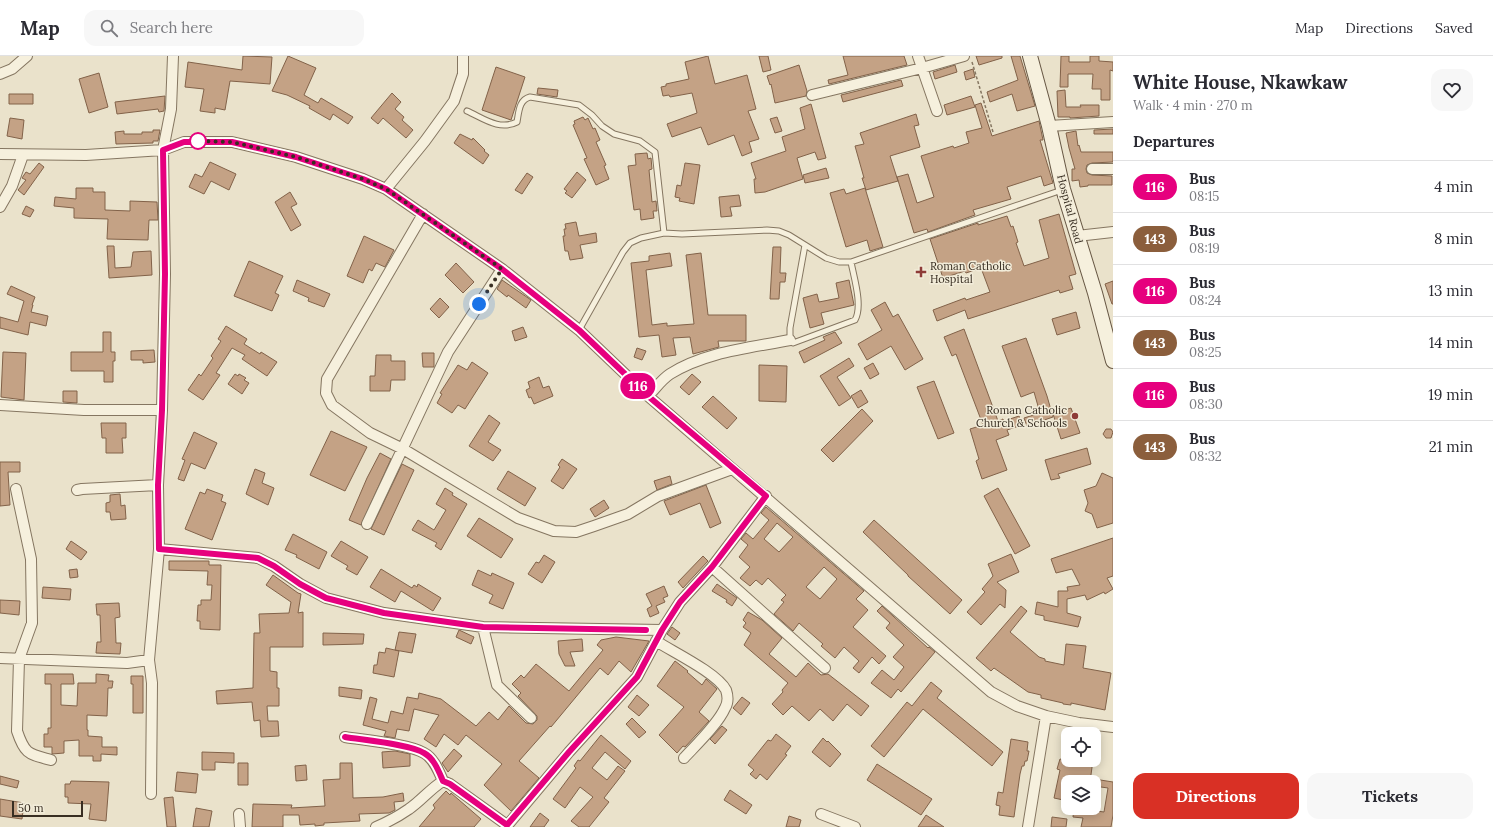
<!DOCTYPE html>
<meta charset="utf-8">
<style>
body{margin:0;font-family:Lora,serif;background:#f7f7f7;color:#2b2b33;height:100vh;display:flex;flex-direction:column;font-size:15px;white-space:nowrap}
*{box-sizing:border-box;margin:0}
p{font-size:13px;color:#7c7c81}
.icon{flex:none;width:22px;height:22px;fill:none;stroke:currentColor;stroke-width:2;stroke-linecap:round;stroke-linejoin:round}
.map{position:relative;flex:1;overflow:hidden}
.panel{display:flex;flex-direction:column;background:#fff;width:380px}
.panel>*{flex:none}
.badge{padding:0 8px;border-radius:13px;font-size:14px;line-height:26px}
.tools{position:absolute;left:1061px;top:671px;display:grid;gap:8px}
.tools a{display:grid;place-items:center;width:40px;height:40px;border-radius:8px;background:#fff;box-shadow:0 2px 10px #0003;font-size:20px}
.scale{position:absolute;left:12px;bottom:10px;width:71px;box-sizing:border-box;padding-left:4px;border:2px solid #382e22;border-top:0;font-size:11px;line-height:14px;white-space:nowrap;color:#382e22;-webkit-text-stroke:3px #f2ecd9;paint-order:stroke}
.you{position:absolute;width:20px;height:20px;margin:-10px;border:3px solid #fff;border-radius:50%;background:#1a73e8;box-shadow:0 0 0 6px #1a73e833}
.map>.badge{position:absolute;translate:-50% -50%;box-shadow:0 0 0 2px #fff}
h2{padding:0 20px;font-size:15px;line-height:36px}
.round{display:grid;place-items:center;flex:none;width:42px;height:42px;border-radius:12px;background:#f7f7f7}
.overview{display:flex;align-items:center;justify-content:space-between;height:68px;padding:0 20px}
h1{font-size:19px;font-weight:700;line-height:30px}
.action{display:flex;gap:8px;margin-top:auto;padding:8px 20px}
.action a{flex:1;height:46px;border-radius:12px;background:#d93025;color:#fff;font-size:16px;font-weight:700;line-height:46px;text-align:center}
.action a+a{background:#f7f7f7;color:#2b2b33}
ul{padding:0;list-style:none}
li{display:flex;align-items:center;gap:12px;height:52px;padding:0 20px;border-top:1px solid #e1e1e2}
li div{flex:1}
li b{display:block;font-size:15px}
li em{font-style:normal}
li .badge{min-width:44px;font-weight:700;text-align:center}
header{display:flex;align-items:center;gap:24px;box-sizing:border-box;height:56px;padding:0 20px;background:#fff;border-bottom:1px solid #e1e1e2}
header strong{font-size:19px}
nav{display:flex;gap:22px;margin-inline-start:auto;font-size:14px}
.search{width:280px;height:36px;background:#f7f7f7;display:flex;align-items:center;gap:10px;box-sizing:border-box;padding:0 14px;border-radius:12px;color:#7c7c81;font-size:15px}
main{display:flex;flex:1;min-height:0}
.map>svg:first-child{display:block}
.building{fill:#c4a285;stroke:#826249;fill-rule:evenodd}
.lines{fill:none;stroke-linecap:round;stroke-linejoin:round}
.lane-casing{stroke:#857661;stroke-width:7}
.street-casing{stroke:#857661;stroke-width:12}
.secondary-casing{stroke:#675744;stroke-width:16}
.path{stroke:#857661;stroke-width:1.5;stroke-dasharray:3 2;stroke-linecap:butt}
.lane{stroke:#f6f0dd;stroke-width:5}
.street{stroke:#f6f0dd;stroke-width:10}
.secondary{stroke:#f6f0dd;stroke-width:14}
.line-casing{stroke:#fff;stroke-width:9}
.line{stroke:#e6007e;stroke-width:6}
.walk{stroke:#382e22;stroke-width:4;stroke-dasharray:0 7.2}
.stop-dot{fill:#fff;stroke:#e6007e;stroke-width:2}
.poi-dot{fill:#8e3b37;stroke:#f2ecd9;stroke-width:1.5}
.labels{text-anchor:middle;stroke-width:3;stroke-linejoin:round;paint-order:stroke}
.street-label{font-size:11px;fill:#382e22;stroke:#f2ecd9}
.poi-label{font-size:11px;fill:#382e22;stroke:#f2ecd9;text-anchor:start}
</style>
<header>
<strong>Map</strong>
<div class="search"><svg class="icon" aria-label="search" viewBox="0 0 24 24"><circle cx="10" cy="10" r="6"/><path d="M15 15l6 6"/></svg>Search here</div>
<nav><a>Map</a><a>Directions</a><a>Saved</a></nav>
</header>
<main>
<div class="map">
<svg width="1113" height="771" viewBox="0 0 1113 771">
<rect width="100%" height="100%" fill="#eae2cb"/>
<!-- building -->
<path class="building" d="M243 0 272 1 270 28 230 25 225 54 215 52V57L200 55 204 33 185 31 188 6 242 14Z
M288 0 316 12 304 39 318 47 321 42 353 61 348 68 333 58 330 64 309 52 310 50 287 39 272 35Z
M708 0 715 28 747 19 756 53 748 55 759 83 749 86 752 96 742 100 734 79 708 89 701 71 672 81 667 68 697 57 692 37 670 41 669 39 663 40 661 31 666 30V28L689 23 685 6Z
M759 0H768L771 14 763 16Z
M843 0H904L907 9 829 28 828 24 848 19Z
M976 0H1002V2L979 9Z
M1011 0H1020L1035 50 1017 55 1012 38 990 46 987 36 1018 24Z
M1061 0H1069V6H1090V0H1099V5L1113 6V15L1110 14V44H1101V33H1092L1093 18H1068V31H1060Z
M799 9 807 35 806 40 775 47 771 28 770 29 767 20Z
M955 9 957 16 935 23 933 16Z
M496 11 525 21 511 64 482 54Z
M973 13 975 21 966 24 964 16Z
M99 17 108 51 89 57 79 23Z
M901 24 903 30 843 46 841 39Z
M538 32 558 34 557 41 537 38Z
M1065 34 1066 51H1081L1080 49H1099V60L1070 62V61H1058L1057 35Z
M392 37 401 46 395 53 404 61 402 64 413 74 406 82 383 62 378 68 371 62Z
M9 38H33V48H9Z
M165 40 164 55 159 56 158 53 117 58 115 46Z
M971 40 975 51 947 59 944 49Z
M981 47 992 80 1039 65 1043 84H1040L1053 127 1044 130 1041 120 1007 131 1011 143 973 154 975 159 928 176 927 173 914 177 897 121 908 118 917 147 934 141 921 100 953 90 954 92 969 87 966 76 982 72 975 49Z
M811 48 826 102 818 104 815 96 797 102 803 123 765 136 755 137 754 123H756L751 107 786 95 782 81 805 73 800 52Z
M916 58 919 69 914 70 920 91 890 100 898 125 866 134 862 122H864L855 90 864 88 860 77Z
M583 61 585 64 588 62 593 73 595 72 600 84 596 86 606 109 604 110 609 123 596 129 584 103 587 102 573 69 575 68 574 65Z
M777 61 782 75 775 77 770 63Z
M10 62 24 64 22 83 7 80Z
M1113 73V78H1094V74Z
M153 74H160L158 85H153V87L116 88 115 76 124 75V78H142V76H153Z
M1076 75 1078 90 1079 89 1081 96H1113V106L1092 107 1087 109 1086 113 1087 117 1092 119 1112 120V129H1088V130L1080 131 1079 124 1072 125V113H1075L1069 92 1066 77Z
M460 78 472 84 473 82 485 94 484 95 489 99 483 108 454 87Z
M647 97 648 103 651 102 652 113 649 114 652 146 656 145 657 155H653L654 162 641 164 640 153 634 154 628 110 636 109 635 98Z
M210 106 236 118 229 134 211 125 204 138 189 131 195 118 202 121Z
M39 107 44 111 24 139 18 134 26 124 22 122 26 116 30 118Z
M685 107 700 109 694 148 679 145 680 142 675 141 677 129 681 130Z
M826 112 829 122 805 127 803 119Z
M577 116 586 124 572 142 565 137 567 135 564 133Z
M527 117 533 121 522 138 515 134Z
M76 132H93V136H105V154L130 155V145L157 146 158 164H149L148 184 107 183 108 163 74 162V152L54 150 55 141 76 143Z
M865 132 883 191 870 195 867 184 846 191 830 137 844 133 846 138Z
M290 136 297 148 291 151 301 169 291 175 275 146Z
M739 139 741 150 730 151 732 160 721 161 719 141Z
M26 150 34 154 30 161 22 158Z
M1059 158 1076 218 1069 220 1073 233 1060 237 1059 234 968 263 965 254 937 265 933 254 965 242 966 244 990 236 981 212 966 217 965 215 943 222 930 183 978 167V169L1007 160 1011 171 1013 170 1018 186 1016 187 1024 210 1049 202 1039 164Z
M576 166 579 180 596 177 597 186 580 189 583 202 570 204 568 195H565L563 180H565L564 173H566L565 168Z
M364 180 394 194 385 211 376 207 372 215 369 213 363 227 347 220Z
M107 190H114L115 212 131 211 133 196 151 195 152 219 109 222Z
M773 191H781L780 217H786L785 226H780L779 243H770Z
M670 197 672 210 646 214 652 269 667 267V270L694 268 686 199 701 197 708 259H746V285H718L719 291 693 298 690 281 673 282 676 299 662 301 659 279 639 281 631 207 649 205V200Z
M249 205 283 220 275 237 279 239 272 255 234 240Z
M456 207 474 226 463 237 445 219Z
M297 224 330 238 324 251 308 245 309 242 293 235Z
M502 224 531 244 526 252 508 239 507 241 497 233Z
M849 224 854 249 821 257 824 268 810 272 803 242 817 238 819 246 839 242 836 227Z
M1113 225V248H1112L1105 228Z
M11 230 35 241 32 249H33L31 256 48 260 46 270 30 266 28 279 0 272V261L18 266 24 245 7 238Z
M440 242 449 251 439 262 430 253Z
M885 246 893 261 898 258 923 303 905 314 891 290 867 304 858 288 882 274 871 254Z
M1076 256 1080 272 1057 279 1052 263Z
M226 270 247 283 244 288 260 298 261 296 277 306 267 320 242 303 245 299 232 292 216 317 220 319 203 344 188 334 199 318 201 320 213 302 211 300 221 285 218 283Z
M523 271 527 281 515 285 512 275Z
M964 273 998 365 1003 363 1004 365 1019 360 1022 369 1007 374 1009 379 996 384 1007 414 982 423 976 405 979 403 970 373 983 369 956 298 952 300 944 281Z
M103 276H111V296H115V305H113V326H104V315H71V296H103Z
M835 276 842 287 804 307 799 296 825 284 823 281Z
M1026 282 1047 340 1053 361 1027 370 1024 362 1040 357 1034 336 1021 341 1002 290Z
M637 292 646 295 642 304 634 301Z
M154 294 155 306 143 307V304H131V295Z
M3 296 26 297 24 344 1 341Z
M422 297H434V311H423Z
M376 299H391V305H405V324H391L390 335H370V320H375Z
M849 302 854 310 837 321 851 342 839 350 820 320Z
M472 306 488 317 465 353 458 349 452 357 437 347 442 338 440 337 458 309 467 314Z
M873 307 879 318 870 323 864 312Z
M759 309 787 310 786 346 759 345Z
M235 318 238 320 239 318 246 322 244 324 249 327 242 338 228 328Z
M692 318 701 326 689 339 680 331Z
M539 321 543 332 549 330 553 340 534 348 531 341 529 342 526 334 530 332 528 326Z
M934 325 954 377 938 383 917 331Z
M861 334 868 346 858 352 851 340Z
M63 335H77V347L63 346Z
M713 340 737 362 727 373 702 351Z
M1071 352 1080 377 1061 383 1053 358Z
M862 353 873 365 833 406 821 394Z
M489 359 500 367 488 386 501 394 493 405 469 390Z
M101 367H126V382H122L123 397H106V382H102Z
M1106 373H1111L1113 376 1111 382H1106L1103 378Z
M331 375 367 391 345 435 310 419Z
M194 376 217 387 205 413 191 407 184 425 178 423 185 404 182 403Z
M1087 392 1091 408 1058 418 1060 422 1051 424 1045 404Z
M380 397 391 403 361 469 349 464 367 422Z
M562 403 577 413 563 433 551 425 560 411 558 409Z
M0 406H20V416H8L10 449 0 450Z
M402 408 414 414 384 479 371 473Z
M255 413 265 417 262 427 274 432 268 449 246 438Z
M508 415 536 432 525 450 497 433Z
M1102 417 1113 422V467L1097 472 1092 458 1085 455 1088 447 1084 434 1096 430Z
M670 420 672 428 657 434 654 425Z
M706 429 721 467 710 472 700 447 670 459 664 445Z
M445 432 453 437 452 439 467 448 441 494 435 490 437 487 412 474 418 464 434 474 446 454 436 448Z
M998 432 1030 490 1015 498 984 440Z
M207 433 223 439 221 445 226 447 212 484 185 473 200 436 205 438Z
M120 438 121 450 125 449 126 463 111 464 110 456H106V447L110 446V439Z
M604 444 609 452 595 461 590 453Z
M766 451 864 535 856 543 868 554 853 571 886 600 879 608 872 601 859 617 853 612 859 605 844 591 835 602 821 590 823 588 799 567 793 575 774 558 784 546 781 544 786 539 768 522 762 529 756 524 750 530 740 522 750 511 739 501 748 489 741 483 746 477 753 483 769 464 761 457ZM777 467 793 481 779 496 764 483ZM824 511 837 523 820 543 806 531Z
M479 462 513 483 501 502 467 480Z
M874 464 962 544 950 558 908 520V519L863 476Z
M293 478 327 496 319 513 296 501 297 499 285 494Z
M1113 482V520L1107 522 1113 533 1105 538 1104 536 1087 544 1085 539 1067 543V557L1081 561 1078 571 1044 564V560L1035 558 1037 546 1058 551V535H1068L1067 531 1080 529 1072 513 1056 517 1051 503Z
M71 485 87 496 81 504 66 493Z
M341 485 368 501 357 519 346 513 348 510 331 500Z
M1011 498 1019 516 997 526 1006 534 1005 552 1000 548 981 569 967 556 985 536 982 533 993 520 988 508Z
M544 499 555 506 542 527 528 518 536 506 539 507Z
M703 500 708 505 683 532 678 526Z
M169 505H209V509H221L220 574 200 573V565H197L198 549H201V544H211L212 529H207L208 515 169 514Z
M77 513 78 521 70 522 69 514Z
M381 513 412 532 414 529 417 531 418 528 441 542 433 555 401 535 395 546 370 531Z
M478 514 491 520 492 517 514 527 503 553 489 547 493 539 472 529Z
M273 519 298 537 301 538 298 557 303 556V591H270V615L277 616V632H279V650H267L268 665H278L279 680 261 681 260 664 254 665 252 646 217 648 216 635 253 632 254 577H260L259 558 289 557 291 546 266 529Z
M717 528 737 542 732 550 726 546 727 544 712 535Z
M664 530 668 540 663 542 665 546 656 550 659 557 650 561 647 553 652 550 646 538Z
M43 531 71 533 70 544 42 542Z
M0 544 20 545 19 559 0 557Z
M119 547 120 561 115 562 116 587H121L120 598 96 597 97 586H101L100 559H97L96 548Z
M882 550 928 592 929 591 935 596 901 636 898 633 891 642 871 627 882 614 894 624 904 611 893 601 904 589 886 572 890 567 877 555Z
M1021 550 1027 555 1010 576 1039 601 1045 603V605L1064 609 1066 588 1086 590 1083 612 1111 617 1105 654 1071 647V649L1063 648V647L1041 642V639L1028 636 994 612 991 615 976 602Z
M748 556 762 564 782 582 769 598 796 621 808 607 821 619 828 618 869 650 861 660 847 648 833 665 820 653 809 665 792 650 783 659 772 648 783 636 782 634 788 627 744 589 751 577 743 571 746 567 743 564Z
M672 571 680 577 675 584 667 578Z
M459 574 474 581 471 588 456 581Z
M399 576 416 578 412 597 395 594Z
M323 577 364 578 363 588 323 589Z
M616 581 649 585 631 616 619 605 608 619 600 612 551 671 550 670 519 705 539 722 511 755 484 729 502 708 466 679 458 689 444 678 436 691 424 683 439 659 414 653 409 675 397 673 395 682 384 680 386 675 363 669 370 641 377 643 372 663 388 667 391 655 403 658 407 641 418 643 419 637 441 643 476 670 489 656 498 664 509 650 526 667 533 668 537 664V660L518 640 521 637 512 628 521 619 524 622 536 608 569 635 603 594 597 589 601 584Z
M582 583 583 595 570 596 575 610H565L559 598 558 585Z
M386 592 399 595 394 621 373 617 374 609H377L379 596 385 597Z
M675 605 688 615 687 616 702 629 706 623 717 633 699 656 709 665 685 691 683 690 677 697 659 679 684 651 657 630Z
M45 618H73L74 628H61V649L77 650 78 627H96V618L109 619 108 625H113L112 632H108L107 660 87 659V674H88V680L102 681V691H117V699L101 698V705H93V700H79V684L64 685V697L52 698V691H44V678H48V672H51V628H45Z
M131 620H143V657H133V628H131Z
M931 626 942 635 937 642 1003 696 992 710 923 653 884 701 871 690 907 646 912 650Z
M339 631 362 634 361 643 339 640Z
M637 639 649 649 639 660 628 651Z
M742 641 750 647 741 659 733 652Z
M632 662 646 676 639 682 626 668Z
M722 670 727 674 715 688 710 683Z
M776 678 791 690 785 698 787 699 767 724 760 718 756 723 750 718 754 714 748 709 768 684 771 685Z
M601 679 631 705 625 713 605 696 592 712 607 724 618 710 625 715 604 742 609 746 589 771H579L571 765 593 741 580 731 565 752 553 743 576 712 574 710 578 704 580 705Z
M823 682 827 686 828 685 841 698 830 711 812 696Z
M1011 683 1028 686 1027 695H1029L1027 705H1025L1024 710H1022L1020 718 1014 761 999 759 1000 750 996 749 998 736 1003 737Z
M454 693 462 700 448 716 442 707Z
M395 695 410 698V710L383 712 382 696Z
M202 696 234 697V707L215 706V714H202Z
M1060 703 1082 708 1083 704H1093L1090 726H1068V745L1054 742 1060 714 1057 713Z
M238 707H248V729H238Z
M340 707H352L353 742 383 741 403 737 404 745 394 746 395 754 389 757 359 758 360 765 324 767V769L315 770V768L300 769 299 759H283V771H252L253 748 292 749 291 752 325 750 323 724 340 723Z
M877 708 932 743 921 759 867 724Z
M306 709 307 724 296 725 295 710Z
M177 716 198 718 196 737 175 735Z
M0 720 19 725 17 732 0 728Z
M1094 723 1113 726V759L1111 771H1081L1083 762 1073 761 1074 752 1104 756 1108 732 1094 730Z
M71 725 109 726 106 765 89 763 91 748 68 747V741H65V728H70Z
M730 734 752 749 746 758 724 744Z
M446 735 450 739 451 737 481 763 474 771H419L435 752 433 749Z
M173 741 176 771H167L164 742Z
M0 743 24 747 22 763 0 760Z
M196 752 212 755 209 771H193Z
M540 757 549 764 544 771H530Z
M926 759 944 771H918Z
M789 760 801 764 799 771H786Z
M1052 761 1067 763 1066 771H1051Z"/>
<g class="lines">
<defs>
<path id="lane" d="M467 55C483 62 499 75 517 66 519 55 519 44 530 41L579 49 592 59 602 70 614 78 640 85 655 96 664 177
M805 189 790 272V284L793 287 855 264C863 250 854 222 851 206
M579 274 623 196 630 187 641 182 664 177 682 178 767 174 779 175 789 179 826 202 839 206H851L1062 134"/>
<path id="street" d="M918 0 937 55
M0 18 12 13 27 0
M812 39 922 12 964 0
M1049 70 1113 66
M0 98 86 99 163 94 184 86H232L296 101 363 123 386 133 502 213 579 274 648 340 991 636 1017 650 1046 660
M1092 113H1113
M386 133 425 85 454 45 463 18V0
M0 151 12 130 23 99
M423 158 327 323 326 337 332 349 370 377 403 393 518 462 554 475 576 476 594 470 628 458 658 440 732 413
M1077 180 1113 176
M648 340C655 333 662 323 670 318 705 296 749 292 790 284
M0 349 84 354H162
M16 433 31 503 32 567 19 603 17 675C25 699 29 698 51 704
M77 434 82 433 158 429
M367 468 448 296 502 213
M159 493 258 502 274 510 300 528 326 542 384 557 483 571 662 574
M712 511 825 612
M483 571 497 629 531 662
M656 585C673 596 717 617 726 634 728 640 728 647 725 652 718 668 696 689 684 702
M0 602 127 607 149 604
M345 681C363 684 410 688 424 697 434 702 439 716 443 725L450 728 507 769
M151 738 152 627 149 604 159 493 158 429 162 354 165 218 163 94 171 53 173 0
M239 758 240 771
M821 758 855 771
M376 771C388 766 399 760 409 753 421 745 430 733 443 725
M506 771 569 696 637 621 662 574 680 546 712 511 766 440
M1028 771 1046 660 1079 667 1113 671"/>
<path id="secondary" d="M1030 0 1049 70 1063 133 1095 237 1113 305"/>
</defs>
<!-- lane casing -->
<use href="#lane" class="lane-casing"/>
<!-- street casing -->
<use href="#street" class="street-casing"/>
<!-- secondary casing -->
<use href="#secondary" class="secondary-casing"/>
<!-- path -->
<path class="path" d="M972 6 993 76"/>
<!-- lane -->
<use href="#lane" class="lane"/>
<!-- street -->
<use href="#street" class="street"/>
<!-- secondary -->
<use href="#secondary" class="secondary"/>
</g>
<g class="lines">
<defs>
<path id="line" d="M345 681C363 684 410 688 424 697 434 702 439 716 443 725L450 728 507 769 569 696 637 621 662 574 680 546 712 511 766 440 648 340 579 274 502 213 386 133 363 123 296 101 232 86H184L163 94 165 218 162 354 158 429 159 493 258 502 274 510 300 528 326 542 384 557 483 571 646 574"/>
</defs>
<!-- line casing -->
<use href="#line" class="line-casing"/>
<!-- line -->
<use href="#line" class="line"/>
<!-- walk -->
<path class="walk" d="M198 85H196L232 86 296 101 363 123 386 133 502 213 479 248"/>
</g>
<!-- markers -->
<circle class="stop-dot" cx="198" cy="85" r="8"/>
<g class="poi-dot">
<path d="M919 210h4v4h4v4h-4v4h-4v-4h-4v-4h4z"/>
<circle cx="1075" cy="360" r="4"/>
</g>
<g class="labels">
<!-- street labels -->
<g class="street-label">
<text transform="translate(1070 153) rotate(75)" y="4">Hospital Road</text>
</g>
<!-- poi labels -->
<g class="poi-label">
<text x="930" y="214">Roman Catholic<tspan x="930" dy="13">Hospital</tspan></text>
<text x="1067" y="358" text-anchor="end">Roman Catholic<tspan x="1067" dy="13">Church &amp; Schools</tspan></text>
</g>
</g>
</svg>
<div class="tools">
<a><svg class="icon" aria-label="locate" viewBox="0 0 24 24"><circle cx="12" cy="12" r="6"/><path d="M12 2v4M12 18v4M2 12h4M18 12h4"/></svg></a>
<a><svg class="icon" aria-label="layers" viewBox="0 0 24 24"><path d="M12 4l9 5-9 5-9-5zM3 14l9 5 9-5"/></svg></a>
</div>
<div class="scale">50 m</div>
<div class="you" style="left:479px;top:248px"></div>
<b class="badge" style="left:638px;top:330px;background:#e6007e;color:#fff">116</b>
</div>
<section class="panel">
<div class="overview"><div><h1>White House, Nkawkaw</h1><p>Walk · 4 min · 270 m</p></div><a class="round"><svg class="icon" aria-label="heart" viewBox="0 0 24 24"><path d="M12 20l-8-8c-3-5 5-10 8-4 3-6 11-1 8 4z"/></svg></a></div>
<h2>Departures</h2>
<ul>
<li><span class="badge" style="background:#e6007e;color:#fff">116</span><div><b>Bus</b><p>08:15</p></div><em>4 min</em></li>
<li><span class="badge" style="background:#8b5e3c;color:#fff">143</span><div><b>Bus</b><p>08:19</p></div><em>8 min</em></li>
<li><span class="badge" style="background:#e6007e;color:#fff">116</span><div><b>Bus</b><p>08:24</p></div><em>13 min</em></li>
<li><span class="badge" style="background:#8b5e3c;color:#fff">143</span><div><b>Bus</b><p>08:25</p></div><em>14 min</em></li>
<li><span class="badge" style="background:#e6007e;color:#fff">116</span><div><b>Bus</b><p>08:30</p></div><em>19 min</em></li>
<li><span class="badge" style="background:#8b5e3c;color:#fff">143</span><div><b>Bus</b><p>08:32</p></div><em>21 min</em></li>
</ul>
<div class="action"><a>Directions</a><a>Tickets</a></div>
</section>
</main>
